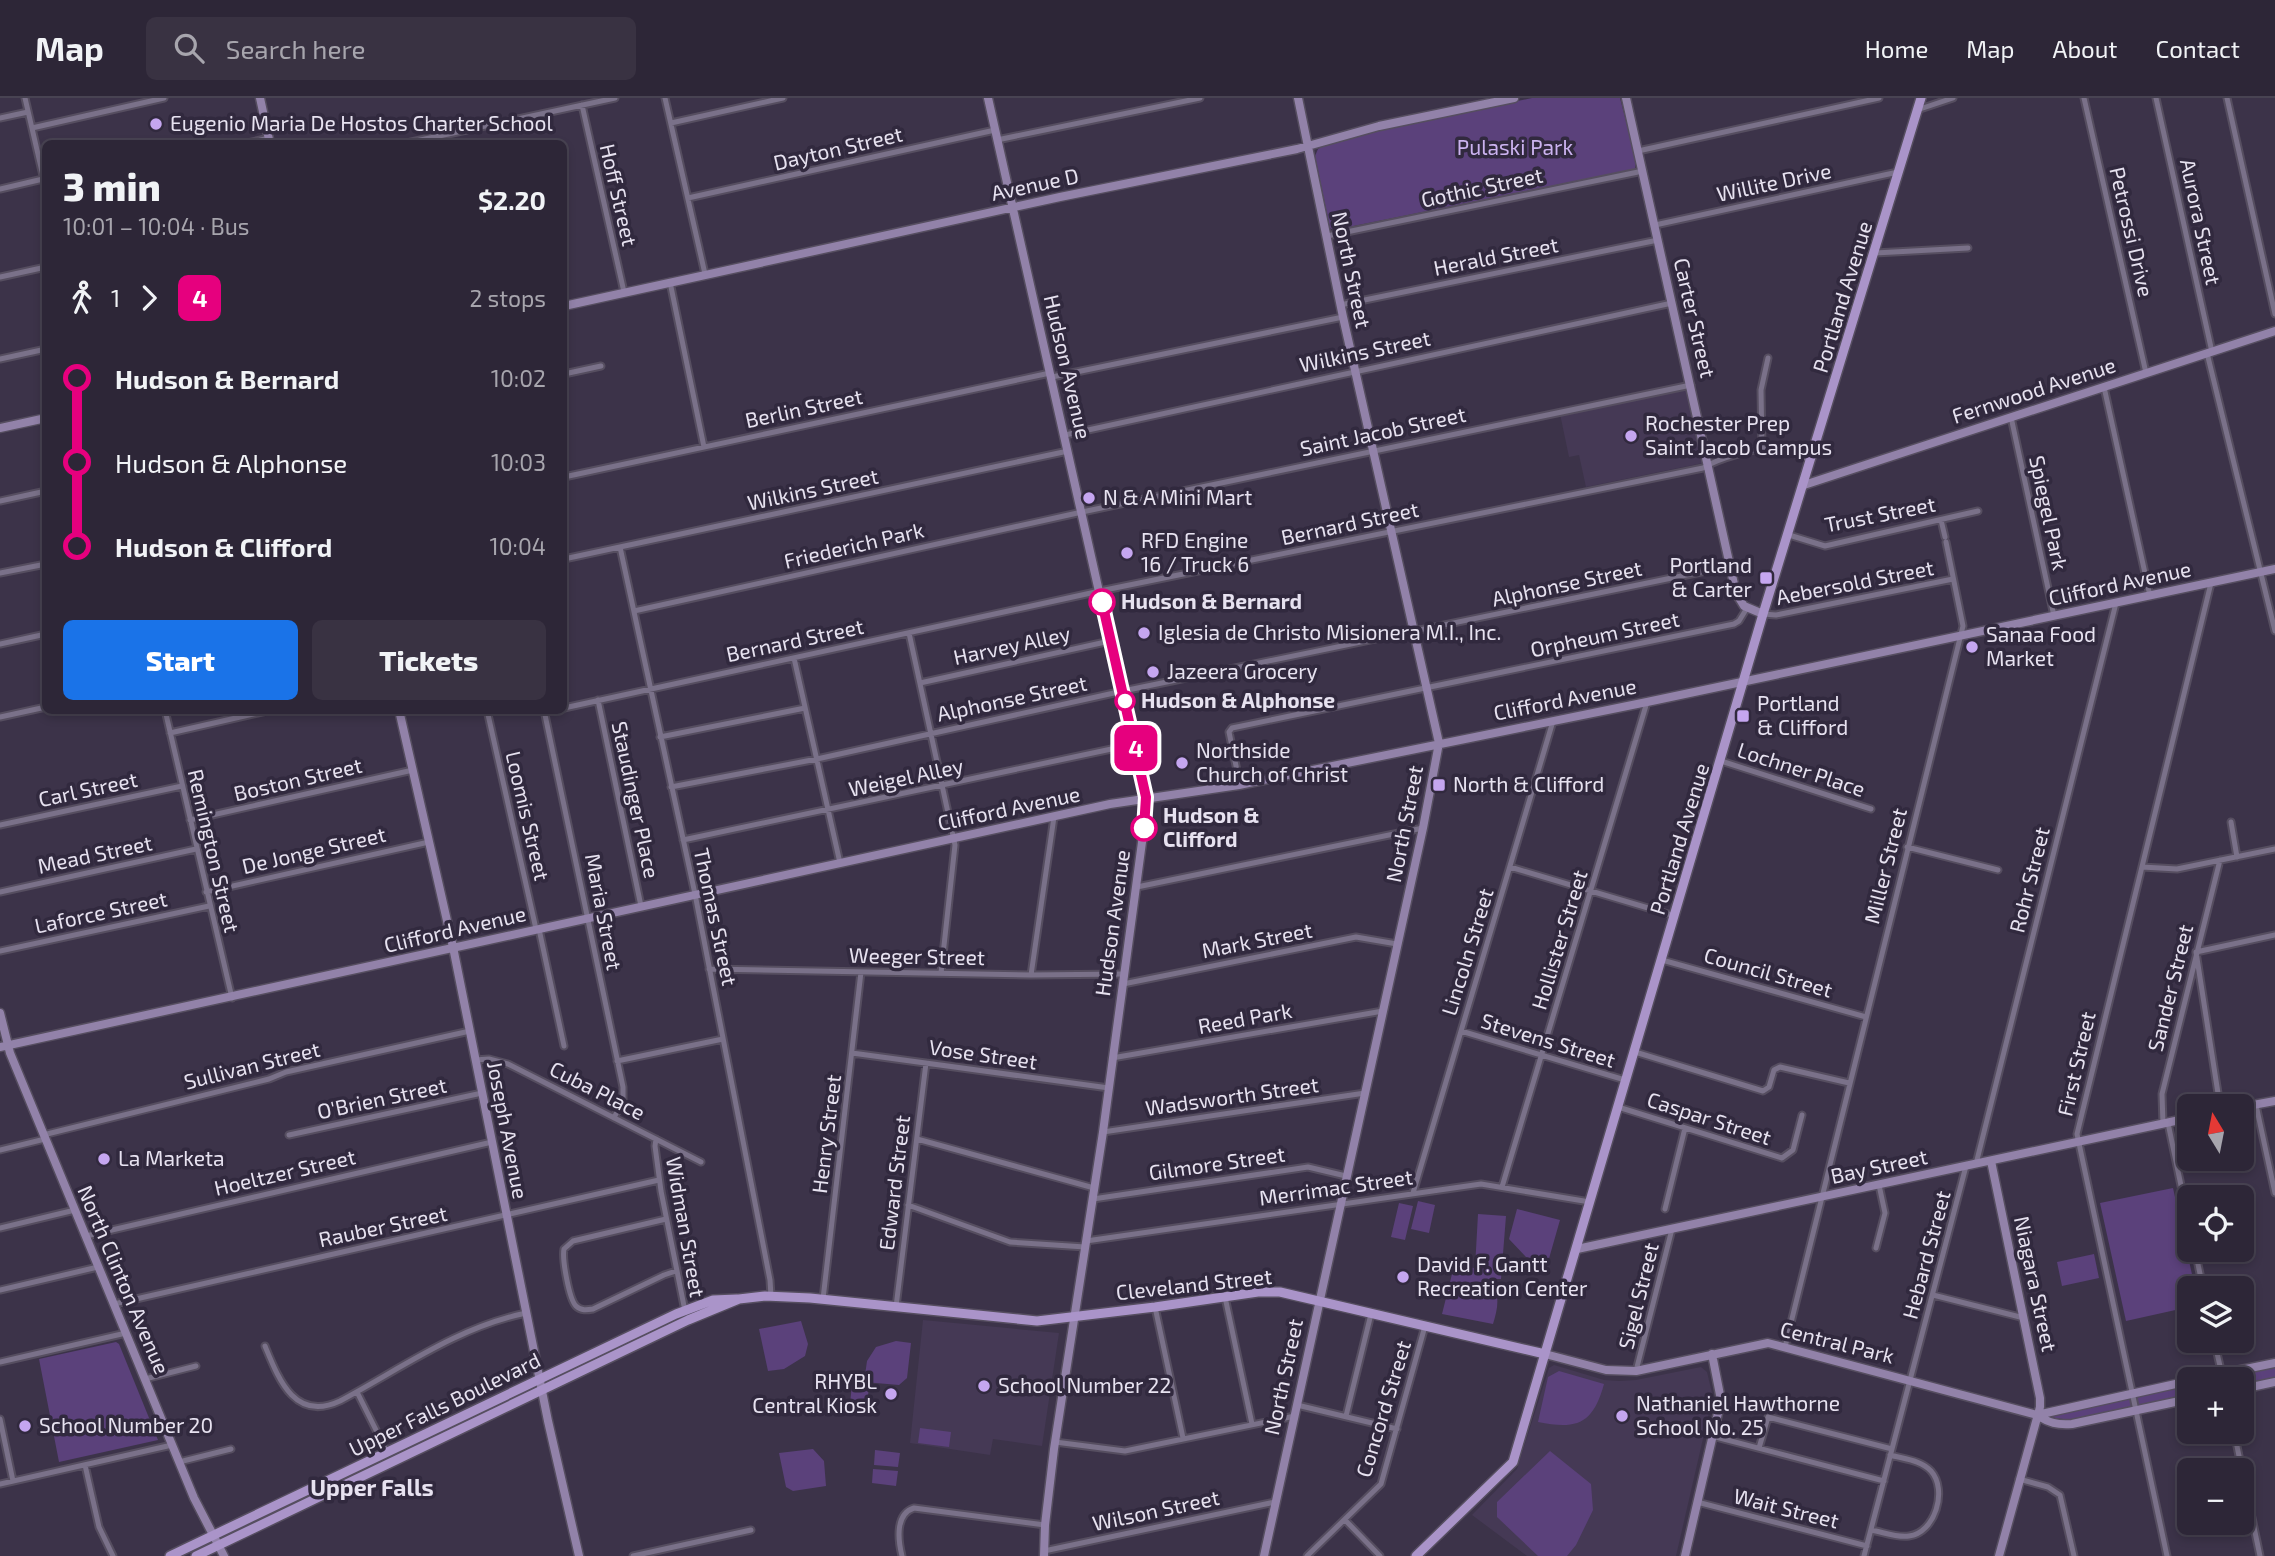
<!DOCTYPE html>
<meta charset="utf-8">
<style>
body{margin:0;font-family:"Exo 2",sans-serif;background:#393242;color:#f1f3f6;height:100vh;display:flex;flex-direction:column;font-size:26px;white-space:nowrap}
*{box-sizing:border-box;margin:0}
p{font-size:23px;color:#a7a5ad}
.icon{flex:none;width:38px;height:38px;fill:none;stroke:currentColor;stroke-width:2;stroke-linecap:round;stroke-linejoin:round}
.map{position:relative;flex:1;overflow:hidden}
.side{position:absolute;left:42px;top:42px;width:525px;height:574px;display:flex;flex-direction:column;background:#2d2637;border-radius:10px;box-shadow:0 4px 10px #0003,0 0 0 2px #484352}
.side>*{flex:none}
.badge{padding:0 14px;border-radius:10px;font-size:24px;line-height:46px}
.needle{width:46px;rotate:350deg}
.buttons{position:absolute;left:2177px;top:996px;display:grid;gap:14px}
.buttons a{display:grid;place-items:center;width:77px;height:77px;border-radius:10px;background:#2d2637;box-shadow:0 4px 10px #0003,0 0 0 2px #484352;font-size:35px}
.map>.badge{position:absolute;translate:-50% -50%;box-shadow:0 0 0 4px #fff}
.legs{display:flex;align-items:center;gap:10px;height:77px;padding:0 21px;font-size:23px}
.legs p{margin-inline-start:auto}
.head{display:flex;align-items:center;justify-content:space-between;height:119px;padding:0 21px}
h1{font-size:38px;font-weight:800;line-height:52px}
.primary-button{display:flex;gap:14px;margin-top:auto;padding:14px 21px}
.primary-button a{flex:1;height:80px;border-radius:10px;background:#1a73e8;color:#fff;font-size:28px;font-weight:800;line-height:80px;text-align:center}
.primary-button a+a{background:#393242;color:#f1f3f6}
ul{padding:0 21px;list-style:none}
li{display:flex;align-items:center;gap:24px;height:84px;font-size:26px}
li i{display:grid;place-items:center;width:10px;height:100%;margin:0 9px;background:currentColor}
li i::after{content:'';width:18px;height:18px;margin:-9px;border:5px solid;border-radius:50%;background:#2d2637}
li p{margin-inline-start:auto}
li:first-child i{background:linear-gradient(#0000 50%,currentColor 0)}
li:last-child i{background:linear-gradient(currentColor 50%,#0000 0)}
header{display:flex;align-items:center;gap:42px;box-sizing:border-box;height:98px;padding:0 35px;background:#2d2637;border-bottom:2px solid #484352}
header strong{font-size:33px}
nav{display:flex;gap:38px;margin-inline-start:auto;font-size:24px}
.search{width:490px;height:63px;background:#393242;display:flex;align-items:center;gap:18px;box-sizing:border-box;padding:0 24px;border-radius:10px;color:#a7a5ad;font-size:26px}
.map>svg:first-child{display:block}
.built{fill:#453955}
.green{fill:#5b417b}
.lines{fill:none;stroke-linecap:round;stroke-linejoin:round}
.street-casing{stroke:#564e60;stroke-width:9}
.secondary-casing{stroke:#564e60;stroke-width:11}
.primary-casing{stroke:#564e60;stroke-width:12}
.street{stroke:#7a7189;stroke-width:5}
.secondary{stroke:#9282a9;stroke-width:8}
.primary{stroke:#aa94c9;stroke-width:9}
.line-1-casing{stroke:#fff;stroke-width:16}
.line-1{stroke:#e6007e;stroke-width:10}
.poi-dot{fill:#c5a6f0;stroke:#31293e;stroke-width:2.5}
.stop-1-dot{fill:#fff;stroke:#e6007e;stroke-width:3.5}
.labels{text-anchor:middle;stroke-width:7;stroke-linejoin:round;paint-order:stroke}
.poi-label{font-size:21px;fill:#e7e2f0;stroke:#31293e;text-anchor:start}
.park-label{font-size:21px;fill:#ccb3f0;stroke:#31293e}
.street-label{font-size:21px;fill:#e7e2f0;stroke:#31293e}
.stop-label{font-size:21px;font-weight:bold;fill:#e7e2f0;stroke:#31293e;text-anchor:start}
.neighbourhood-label{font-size:23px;font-weight:bold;fill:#e7e2f0;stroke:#31293e}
</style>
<header>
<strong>Map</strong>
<div class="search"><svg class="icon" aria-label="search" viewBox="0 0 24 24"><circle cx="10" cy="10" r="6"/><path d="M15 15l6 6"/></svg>Search here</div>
<nav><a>Home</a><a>Map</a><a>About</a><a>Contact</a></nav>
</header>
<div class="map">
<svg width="2275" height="1458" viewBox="0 0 2275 1458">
<rect width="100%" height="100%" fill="#3c3349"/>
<!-- built -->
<path class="built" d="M1684 291 1688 294 1703 365 1586 389 1579 357 1569 359 1560 316Z
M923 1222 1059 1235 1042 1348 993 1341 990 1357 910 1345Z
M1554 1267 1604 1282 1619 1283 1636 1282 1701 1269 1707 1274 1712 1295 1711 1306 1676 1458H1527L1472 1417 1517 1371 1549 1270Z"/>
<!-- green -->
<path class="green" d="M1532 0H1620L1636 62 1635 71 1334 132 1330 130 1315 58 1318 51 1326 46 1381 31Z
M2173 1090 2195 1190H2189V1209L2126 1223 2100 1105Z
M1418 1103 1435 1107 1429 1135 1411 1131Z
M1399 1105 1413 1108 1405 1142 1391 1139Z
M1517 1111 1560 1122 1548 1164 1526 1159 1509 1141Z
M1478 1116 1506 1118 1501 1181H1489C1501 1195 1498 1210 1493 1226L1442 1216 1454 1168 1475 1170Z
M2094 1156 2099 1180 2062 1188 2057 1164Z
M801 1223 808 1246 805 1258 784 1271 768 1273 759 1231Z
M896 1243 911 1245 907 1280 899 1287 864 1284 867 1263 876 1249Z
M116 1244 119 1246 158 1342 59 1364 39 1261Z
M2275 1267V1280L2242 1287V1281H2210Z
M1559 1273 1604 1286C1593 1326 1577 1332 1538 1324L1548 1279Z
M2189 1285V1298C2158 1305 2075 1330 2049 1318Z
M852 1286 869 1288 866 1317 849 1316Z
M920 1330 951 1334 949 1349 918 1345Z
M813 1351 824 1363 826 1388 793 1393 786 1389 779 1355Z
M875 1352 900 1355 898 1369 874 1367Z
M1550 1353 1591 1386 1593 1412 1576 1447 1567 1458H1538L1497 1419V1404Z
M873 1371 898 1373 896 1388 872 1385Z"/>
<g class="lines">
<defs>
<path id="street" d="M25 0 46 91
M665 0 705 176
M2084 0 2146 275
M2156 0 2212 254
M2227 0 2275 216
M582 7 624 194
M1917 12 1953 0
M0 20 28 14
M671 25 783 0
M32 30 164 0
M997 42 1200 0
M243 46 269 40
M402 46 615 0
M1638 53 1879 0
M0 91 43 81
M688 100 995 32
M1655 127 1898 74
M1327 138 1643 73
M1875 155 1968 150
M0 179 46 169
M670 184 704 349
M1340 207 1658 142
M2207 255 2275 533
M0 261 46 251
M564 276 601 268
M1052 279 1343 219
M2104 289 2150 498
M2011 319 2054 518
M1065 337 1672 205
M1762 352 1761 292 1768 260
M564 379 1050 275
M0 403 46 393
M1941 422 1945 439
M1789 437 1825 448 1978 413
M620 449 695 796 770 1182 771 1198
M564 461 1068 353
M0 475 46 466
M634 513 1082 414 1691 287
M1763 516 1776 517 1953 481
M909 535 955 747 941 875
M0 546 46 536
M794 560 840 765
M920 585 1110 543
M598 602 641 808
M564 610 1100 493 1703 370C1717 361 1756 349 1773 351 1786 351 1800 358 1811 362
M165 612 232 900
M487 612 536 831
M544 612 623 989V1001L614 1020
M0 619 46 609
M170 635 271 612
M660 639 805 610
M1721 663 1871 711
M1240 687 1229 634 1232 630 1734 526 1739 523 1747 510
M671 689 817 661 1123 593 1730 468
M190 722 413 672
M2231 724 2237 759
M0 727 182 688
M683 742 1135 646
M1907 749 1998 772
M1510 769 1675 818
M2142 769 2177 771 2275 751
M1137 789 1423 730
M0 794 196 751
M206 794 429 744
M539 831 564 948
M0 853 209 808
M1662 862 1866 919
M709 871 1031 877 1124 876
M1031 877 1054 719
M1123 886 1356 839 1397 846
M1461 933 1625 982
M1635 954 1763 993 1769 989 1774 972 1780 969 1849 985
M852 955 1109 990
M1112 960 1383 913
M475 962 489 961 508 966 701 1064
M617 963 723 941
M2256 1007 2275 1095
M2220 1008 2196 854 2275 837
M1618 1009 1782 1060 1793 1052 1802 1017
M2168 1025 2189 1126
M2163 1026 2162 996 2220 762
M1103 1034 1365 995
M43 1037 269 981 286 974 470 933
M289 1037 482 995
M656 1041 655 1048 661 1093 685 1213
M917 1041 1094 1090
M0 1052 45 1041
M1976 1066 2116 505
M1502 1089 1647 604
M1413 1095 1553 623
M1093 1101 1308 1069 1346 1078
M908 1107 1010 1144 1085 1149
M1665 1111 1685 1030
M666 1121 573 1143 564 1151C562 1161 569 1201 576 1208 581 1213 587 1212 593 1211L664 1177 676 1173
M0 1130 75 1112
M86 1138 492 1044
M1086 1143 1481 1086 1590 1104
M1876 1150 1885 1115 1879 1087
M2195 1152 2203 1190
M0 1192 98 1169
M1933 1197 2024 1220
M1225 1199 1252 1326
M823 1201 861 874
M114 1206 659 1082
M896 1209 926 965
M1155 1209 1183 1340
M2214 1242 2223 1281
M265 1248C279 1282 295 1324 340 1303 402 1270 456 1230 526 1215
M1785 1249 1963 528 1946 444
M0 1264 126 1235
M1636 1273 1672 1131
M145 1281 196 1268
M357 1294 387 1354
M1297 1307 1397 1331
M1346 1318 1371 1216
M0 1321 13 1383
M2234 1334 2260 1458
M1712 1338 1884 1383
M1055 1344 1125 1353 1295 1318
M1759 1350 1768 1319 1892 1351
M179 1364 231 1351
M85 1367 99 1429 113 1458
M2019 1381 2048 1389 2060 1397 2074 1458
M0 1386 172 1347
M1697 1404 1867 1448
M1345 1422 1380 1458
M1871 1432C1883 1434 1897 1440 1909 1438 1935 1435 1948 1392 1931 1373 1921 1362 1904 1361 1890 1357
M1044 1453 1275 1404
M633 1458 751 1432
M902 1458C898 1442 895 1416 914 1410L1045 1427
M1307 1458 1381 1386 1425 1228
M1864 1458 1966 1068
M2167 1458 2077 1036 2211 485"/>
<path id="secondary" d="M260 0 270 46
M988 0 1147 707 1103 1034 1054 1351 1045 1427 1044 1458
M1626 0 1736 495 1744 508 1763 516
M564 208 1060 99 1297 51 1379 28 1514 0
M0 330 46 320
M1804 387 2275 233
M399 612 453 849 548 1323 579 1458
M0 915 10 955 194 1400 224 1458
M0 949 1110 706 1239 687 1647 604 2275 471
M2242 1009 2275 1003
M1991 1063 2040 1300V1309L1999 1458
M1577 1151 2189 1020
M1545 1256 1606 1272 1636 1273 1768 1245 2037 1317C2049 1325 2057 1327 2072 1326L2189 1301
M2197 1281 2275 1265
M2242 1291 2275 1284
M2037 1317 2189 1283
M1264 1458 1423 730 1439 645 1343 219 1298 0
M1685 1458 1721 1302 1712 1256"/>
<path id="primary" d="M170 1458 676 1216 713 1202 737 1201
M196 1458 688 1222 739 1201 765 1198 810 1200 1037 1223 1155 1209 1258 1194H1280L1545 1256
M1416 1458 1513 1364 1763 516 1921 0"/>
</defs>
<!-- street casing -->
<use href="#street" class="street-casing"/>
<!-- secondary casing -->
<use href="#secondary" class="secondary-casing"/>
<!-- primary casing -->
<use href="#primary" class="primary-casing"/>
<!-- street -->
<use href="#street" class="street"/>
<!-- secondary -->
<use href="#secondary" class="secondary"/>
<!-- primary -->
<use href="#primary" class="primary"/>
</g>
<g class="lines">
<defs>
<path id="line-1" d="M1102 504 1146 699 1144 730"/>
</defs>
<!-- line-1 casing -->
<use href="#line-1" class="line-1-casing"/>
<!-- line-1 -->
<use href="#line-1" class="line-1"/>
</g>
<!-- markers -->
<g class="poi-dot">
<circle cx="156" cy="26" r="7"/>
<circle cx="1631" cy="338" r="7"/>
<circle cx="1089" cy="400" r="7"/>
<circle cx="1127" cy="455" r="7"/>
<rect x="1759" y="473" width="14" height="14" rx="3.5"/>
<circle cx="1144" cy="535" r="7"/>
<circle cx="1972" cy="549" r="7"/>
<circle cx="1153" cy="574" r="7"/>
<rect x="1736" y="611" width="14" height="14" rx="3.5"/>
<circle cx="1182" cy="665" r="7"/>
<rect x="1432" y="680" width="14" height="14" rx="3.5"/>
<circle cx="104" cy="1061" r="7"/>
<circle cx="1403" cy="1179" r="7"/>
<circle cx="984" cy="1288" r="7"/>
<circle cx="891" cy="1296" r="7"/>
<circle cx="1622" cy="1318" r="7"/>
<circle cx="25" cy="1328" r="7"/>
</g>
<g class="stop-1-dot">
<circle cx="1102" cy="504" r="12"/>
<circle cx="1125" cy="603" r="9"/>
<circle cx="1144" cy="730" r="12"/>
</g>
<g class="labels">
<!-- poi labels -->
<g class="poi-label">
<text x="170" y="33">Eugenio Maria De Hostos Charter School</text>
<text x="1645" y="333">Rochester Prep<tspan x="1645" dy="24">Saint Jacob Campus</tspan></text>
<text x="1103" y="407">N &amp; A Mini Mart</text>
<text x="1141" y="450">RFD Engine<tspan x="1141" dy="24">16 / Truck 6</tspan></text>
<text x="1752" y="475" text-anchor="end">Portland<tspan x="1752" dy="24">&amp; Carter</tspan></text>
<text x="1158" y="542">Iglesia de Christo Misionera M.I., Inc.</text>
<text x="1986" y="544">Sanaa Food<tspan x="1986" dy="24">Market</tspan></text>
<text x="1167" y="581">Jazeera Grocery</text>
<text x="1757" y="613">Portland<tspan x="1757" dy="24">&amp; Clifford</tspan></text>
<text x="1196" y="660">Northside<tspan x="1196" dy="24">Church of Christ</tspan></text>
<text x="1453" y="694">North &amp; Clifford</text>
<text x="118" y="1068">La Marketa</text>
<text x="1417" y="1174">David F. Gantt<tspan x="1417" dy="24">Recreation Center</tspan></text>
<text x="877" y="1291" text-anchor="end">RHYBL<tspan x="877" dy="24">Central Kiosk</tspan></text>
<text x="998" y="1295">School Number 22</text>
<text x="1636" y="1313">Nathaniel Hawthorne<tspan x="1636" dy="24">School No. 25</tspan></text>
<text x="39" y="1335">School Number 20</text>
</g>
<!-- park labels -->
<g class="park-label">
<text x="1515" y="57">Pulaski Park</text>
</g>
<!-- street labels -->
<g class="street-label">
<text transform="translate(838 51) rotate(-13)" y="7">Dayton Street</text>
<text transform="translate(1774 85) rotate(-12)" y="7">Willite Drive</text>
<text transform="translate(1035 87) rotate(-12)" y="7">Avenue D</text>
<text transform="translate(1482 90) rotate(-12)" y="7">Gothic Street</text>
<text transform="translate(618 97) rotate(77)" y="7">Hoff Street</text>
<text transform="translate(2200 124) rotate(78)" y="7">Aurora Street</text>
<text transform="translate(2131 134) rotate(77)" y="7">Petrossi Drive</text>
<text transform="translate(1496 159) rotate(-11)" y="7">Herald Street</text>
<text transform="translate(1351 172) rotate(78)" y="7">North Street</text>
<text transform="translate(1843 199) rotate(-73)" y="7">Portland Avenue</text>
<text transform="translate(1694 220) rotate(77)" y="7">Carter Street</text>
<text transform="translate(1365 254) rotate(-12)" y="7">Wilkins Street</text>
<text transform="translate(1067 269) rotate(77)" y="7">Hudson Avenue</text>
<text transform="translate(2034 293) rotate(-18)" y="7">Fernwood Avenue</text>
<text transform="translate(804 311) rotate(-12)" y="7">Berlin Street</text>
<text transform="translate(1383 334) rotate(-12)" y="7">Saint Jacob Street</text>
<text transform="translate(813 392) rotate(-12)" y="7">Wilkins Street</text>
<text transform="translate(2048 415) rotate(78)" y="7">Spiegel Park</text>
<text transform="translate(1880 417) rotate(-11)" y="7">Trust Street</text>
<text transform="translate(1350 426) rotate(-12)" y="7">Bernard Street</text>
<text transform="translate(854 448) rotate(-13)" y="7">Friederich Park</text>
<text transform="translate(1855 485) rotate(-11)" y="7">Aebersold Street</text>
<text transform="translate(1567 486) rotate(-12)" y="7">Alphonse Street</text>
<text transform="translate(2120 486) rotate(-12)" y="7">Clifford Avenue</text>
<text transform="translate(1605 537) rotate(-12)" y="7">Orpheum Street</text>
<text transform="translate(795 543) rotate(-12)" y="7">Bernard Street</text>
<text transform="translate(1012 548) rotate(-12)" y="7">Harvey Alley</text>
<text transform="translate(1012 601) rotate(-12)" y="7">Alphonse Street</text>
<text transform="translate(1565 602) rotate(-11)" y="7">Clifford Avenue</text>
<text transform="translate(1801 672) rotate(18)" y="7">Lochner Place</text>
<text transform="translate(906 680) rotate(-12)" y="7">Weigel Alley</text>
<text transform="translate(298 682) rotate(-13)" y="7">Boston Street</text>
<text transform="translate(88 692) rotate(-12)" y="7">Carl Street</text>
<text transform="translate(635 702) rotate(78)" y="7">Staudinger Place</text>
<text transform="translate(1009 711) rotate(-12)" y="7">Clifford Avenue</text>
<text transform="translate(527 718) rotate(77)" y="7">Loomis Street</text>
<text transform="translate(1405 726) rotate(-79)" y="7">North Street</text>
<text transform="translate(1680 741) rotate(-73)" y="7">Portland Avenue</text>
<text transform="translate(213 753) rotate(77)" y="7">Remington Street</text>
<text transform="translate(314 753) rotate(-13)" y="7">De Jonge Street</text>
<text transform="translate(95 757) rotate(-12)" y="7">Mead Street</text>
<text transform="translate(1886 768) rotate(-76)" y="7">Miller Street</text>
<text transform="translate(2030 782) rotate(-76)" y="7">Rohr Street</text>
<text transform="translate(603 814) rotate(79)" y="7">Maria Street</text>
<text transform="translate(101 815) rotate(-12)" y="7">Laforce Street</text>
<text transform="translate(715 819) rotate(78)" y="7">Thomas Street</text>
<text transform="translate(1113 825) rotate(-82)" y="7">Hudson Avenue</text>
<text transform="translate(455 832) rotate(-13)" y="7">Clifford Avenue</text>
<text transform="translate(1560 842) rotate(-73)" y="7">Hollister Street</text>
<text transform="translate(1257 843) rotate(-11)" y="7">Mark Street</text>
<text transform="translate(1468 854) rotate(-73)" y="7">Lincoln Street</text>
<text transform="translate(917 859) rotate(1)" y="7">Weeger Street</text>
<text transform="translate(1768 875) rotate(16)" y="7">Council Street</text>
<text transform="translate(2171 890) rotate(-76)" y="7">Sander Street</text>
<text transform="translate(1245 921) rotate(-10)" y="7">Reed Park</text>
<text transform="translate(1548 943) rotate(17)" y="7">Stevens Street</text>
<text transform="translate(983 957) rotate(8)" y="7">Vose Street</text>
<text transform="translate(2077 966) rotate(-77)" y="7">First Street</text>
<text transform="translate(252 968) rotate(-14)" y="7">Sullivan Street</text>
<text transform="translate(597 993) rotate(27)" y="7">Cuba Place</text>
<text transform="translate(1232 999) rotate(-8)" y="7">Wadsworth Street</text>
<text transform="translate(382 1001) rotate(-12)" y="7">O'Brien Street</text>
<text transform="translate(1709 1021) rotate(18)" y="7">Caspar Street</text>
<text transform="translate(507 1032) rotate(79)" y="7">Joseph Avenue</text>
<text transform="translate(827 1036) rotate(-83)" y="7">Henry Street</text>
<text transform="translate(1217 1066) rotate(-8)" y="7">Gilmore Street</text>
<text transform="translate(1879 1069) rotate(-12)" y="7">Bay Street</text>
<text transform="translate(285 1075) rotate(-13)" y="7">Hoeltzer Street</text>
<text transform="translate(895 1085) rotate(-83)" y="7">Edward Street</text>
<text transform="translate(1336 1090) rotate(-8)" y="7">Merrimac Street</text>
<text transform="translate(383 1129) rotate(-12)" y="7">Rauber Street</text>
<text transform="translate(685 1129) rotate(80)" y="7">Widman Street</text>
<text transform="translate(1927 1157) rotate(-75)" y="7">Hebard Street</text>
<text transform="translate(123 1182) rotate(67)" y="7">North Clinton Avenue</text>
<text transform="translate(2035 1186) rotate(78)" y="7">Niagara Street</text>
<text transform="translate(1194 1187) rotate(-6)" y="7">Cleveland Street</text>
<text transform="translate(1639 1198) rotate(-76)" y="7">Sigel Street</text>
<text transform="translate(1837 1245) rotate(14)" y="7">Central Park</text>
<text transform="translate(1284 1279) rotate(-78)" y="7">North Street</text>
<text transform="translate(445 1307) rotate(-26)" y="7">Upper Falls Boulevard</text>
<text transform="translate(1384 1311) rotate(-73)" y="7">Concord Street</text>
<text transform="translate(1786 1411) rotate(14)" y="7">Wait Street</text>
<text transform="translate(1156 1413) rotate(-12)" y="7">Wilson Street</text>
</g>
<!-- stop labels -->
<g class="stop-label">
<text x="1121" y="511">Hudson &amp; Bernard</text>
<text x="1141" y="610">Hudson &amp; Alphonse</text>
<text x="1163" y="725">Hudson &amp;<tspan x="1163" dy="24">Clifford</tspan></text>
</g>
<!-- neighbourhood labels -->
<g class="neighbourhood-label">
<text x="372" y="1398">Upper Falls</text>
</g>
</g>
</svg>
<div class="buttons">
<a><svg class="needle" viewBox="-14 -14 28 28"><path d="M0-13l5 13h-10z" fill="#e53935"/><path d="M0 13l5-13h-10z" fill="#a7a5ad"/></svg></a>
<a><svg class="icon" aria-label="locate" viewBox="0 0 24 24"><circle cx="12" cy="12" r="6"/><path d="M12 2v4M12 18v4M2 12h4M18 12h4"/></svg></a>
<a><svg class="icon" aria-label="layers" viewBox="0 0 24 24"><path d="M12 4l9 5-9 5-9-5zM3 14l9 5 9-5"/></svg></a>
<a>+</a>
<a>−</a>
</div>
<b class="badge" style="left:1136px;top:650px;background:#e6007e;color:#fff">4</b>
<section class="side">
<div class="head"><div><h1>3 min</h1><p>10:01 – 10:04 · Bus</p></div><b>$2.20</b></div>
<div class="legs"><svg class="icon" aria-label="walk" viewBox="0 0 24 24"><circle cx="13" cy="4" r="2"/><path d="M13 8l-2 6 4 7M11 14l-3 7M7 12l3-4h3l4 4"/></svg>1<svg class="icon" aria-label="forward" viewBox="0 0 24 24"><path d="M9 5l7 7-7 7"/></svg><b class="badge" style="background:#e6007e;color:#fff">4</b><p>2 stops</p></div>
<ul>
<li><i style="color:#e6007e"></i><b>Hudson &amp; Bernard</b><p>10:02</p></li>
<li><i style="color:#e6007e"></i><span>Hudson &amp; Alphonse</span><p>10:03</p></li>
<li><i style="color:#e6007e"></i><b>Hudson &amp; Clifford</b><p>10:04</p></li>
</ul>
<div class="primary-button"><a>Start</a><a>Tickets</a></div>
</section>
</div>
